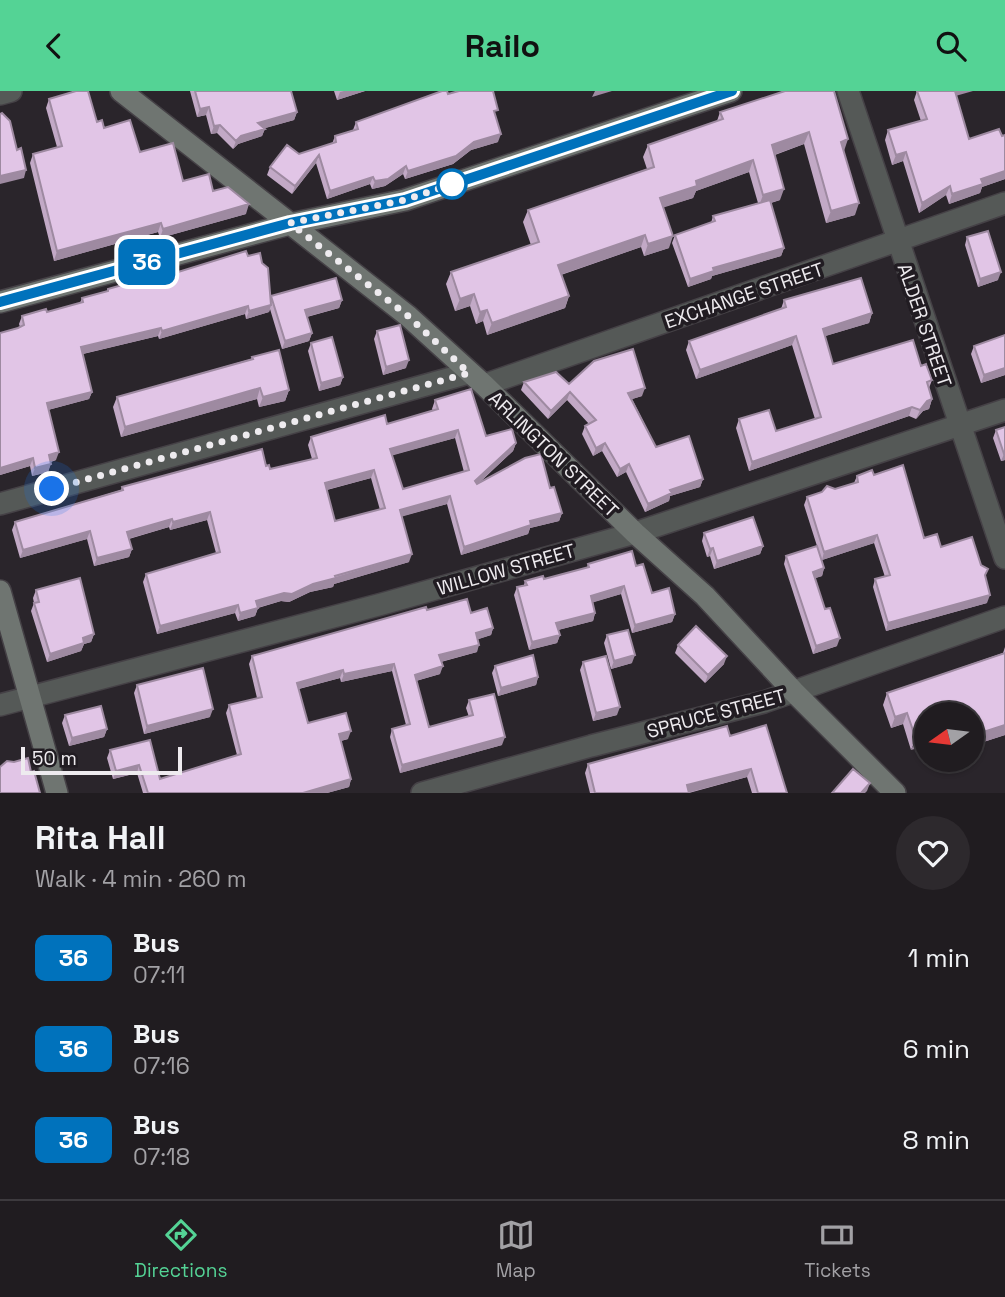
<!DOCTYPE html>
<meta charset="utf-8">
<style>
body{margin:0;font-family:"Space Grotesk",sans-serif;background:#2d292d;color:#f1f3f6;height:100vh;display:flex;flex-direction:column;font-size:26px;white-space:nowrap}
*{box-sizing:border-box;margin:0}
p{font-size:23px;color:#a2a1a5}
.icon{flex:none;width:38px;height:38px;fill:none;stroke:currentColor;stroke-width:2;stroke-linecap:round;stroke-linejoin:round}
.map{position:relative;height:702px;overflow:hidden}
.sheet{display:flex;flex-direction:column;background:#201c20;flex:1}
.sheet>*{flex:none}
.badge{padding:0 14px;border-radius:10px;font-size:24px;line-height:46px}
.needle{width:46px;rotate:256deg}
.controls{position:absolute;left:914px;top:611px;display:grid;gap:14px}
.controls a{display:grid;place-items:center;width:70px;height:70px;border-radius:50%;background:#201c20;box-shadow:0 2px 5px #0004,0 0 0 2px #3d3a3e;font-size:35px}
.scale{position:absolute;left:21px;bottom:18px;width:161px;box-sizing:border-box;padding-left:7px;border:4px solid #eeebef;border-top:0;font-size:19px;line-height:24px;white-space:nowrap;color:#eeebef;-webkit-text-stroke:5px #211c22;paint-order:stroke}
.you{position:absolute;width:35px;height:35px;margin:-18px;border:5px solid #fff;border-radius:50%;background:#1a73e8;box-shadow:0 0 0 10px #1a73e833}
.map>.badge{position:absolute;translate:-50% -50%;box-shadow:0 0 0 4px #fff}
.round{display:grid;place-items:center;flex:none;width:74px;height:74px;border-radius:37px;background:#2d292d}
.overview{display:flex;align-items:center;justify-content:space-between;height:119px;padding:0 35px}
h1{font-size:33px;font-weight:600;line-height:52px}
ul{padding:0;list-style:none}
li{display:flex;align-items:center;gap:21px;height:91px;padding:0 35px}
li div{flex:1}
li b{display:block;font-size:26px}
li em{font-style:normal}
li .badge{min-width:77px;font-weight:700;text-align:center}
header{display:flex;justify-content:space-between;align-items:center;height:91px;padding:0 35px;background:#54d395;color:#111;font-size:32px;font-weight:600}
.tab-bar{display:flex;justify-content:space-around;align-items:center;height:98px;border-top:2px solid #3d3a3e;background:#201c20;font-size:19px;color:#a2a1a5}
.tab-bar a{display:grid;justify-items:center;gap:4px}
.tab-bar .active{color:#54d395}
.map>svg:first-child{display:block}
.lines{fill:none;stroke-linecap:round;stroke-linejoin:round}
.street-casing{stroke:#454146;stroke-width:24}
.secondary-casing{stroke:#454146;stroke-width:24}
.street{stroke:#555957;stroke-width:21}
.secondary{stroke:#6f7571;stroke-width:21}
.wall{fill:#c2a9c6;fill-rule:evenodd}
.shaded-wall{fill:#9e8aa1}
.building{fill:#e1c5e6;stroke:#9e8aa1;stroke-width:2;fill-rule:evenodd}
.line-casing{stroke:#fff;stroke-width:16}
.line{stroke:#0072bc;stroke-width:10}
.walk{stroke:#eeebef;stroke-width:7;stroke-dasharray:0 12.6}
.stop-dot{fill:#fff;stroke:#0072bc;stroke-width:3.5}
.labels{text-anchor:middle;stroke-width:7;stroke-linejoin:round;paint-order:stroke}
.street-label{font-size:19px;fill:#eeebef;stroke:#211c22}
</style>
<header><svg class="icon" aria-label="back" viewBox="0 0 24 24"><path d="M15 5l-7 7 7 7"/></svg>Railo<svg class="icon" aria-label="search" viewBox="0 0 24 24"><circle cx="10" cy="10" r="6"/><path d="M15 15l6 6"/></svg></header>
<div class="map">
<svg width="1005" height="702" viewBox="0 0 1005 702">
<rect width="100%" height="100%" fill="#2a252b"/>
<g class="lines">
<defs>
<path id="street" d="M848 0 1005 467
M0 3 11 0
M484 294 1005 112
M0 413 469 282
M0 614 382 513 635 442 1005 319
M422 702 591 655 764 611 1005 526"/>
<path id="secondary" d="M121 0 408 225 484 294 635 442 705 505 794 601 895 702
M0 211 290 133 405 109 731 0
M0 500 57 702"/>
</defs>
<!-- street casing -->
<use href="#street" class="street-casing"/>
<!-- secondary casing -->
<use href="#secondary" class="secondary-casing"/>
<!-- street -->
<use href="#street" class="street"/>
<!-- secondary -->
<use href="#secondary" class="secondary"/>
</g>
<!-- wall -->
<path class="wall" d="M190 0H291L297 21 294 29 265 37 262 45 238 53 233 58 217 42 211 43 206 24 197 26Z
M334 0H365L337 9Z
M785 0 844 60 855 124 826 132 804 53 775 64 780 109 771 112 784 157 781 165 712 185 711 188 688 196 672 152 675 144 711 132 713 125 758 112 749 81 696 100 693 107 663 116 669 157 644 165 641 156 561 184 569 205 565 217 487 244 483 230 476 233 470 215 455 220 446 193 451 181 531 154 523 131 528 119 647 78 643 66 648 54 717 30 720 21Z
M917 0 956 5 969 48 1005 44V88L982 96 980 102 949 113 946 104 919 122 903 70 892 74 885 49 888 39 921 30 914 9Z
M448 3 496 26 498 51 471 59 453 73 405 88 403 83 385 95 372 98 370 93 327 108 316 72 292 103 267 84 270 76 299 63 332 53 335 45 353 39 356 31Z
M49 8 97 31 104 37 183 90 213 100 246 123 160 147 158 141 54 170 30 72 33 63 57 56 46 17Z
M967 146 998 189 978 196 965 154Z
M248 165 271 207 342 209 339 217 307 226 312 242 309 250 282 258 270 218 269 221 246 228 245 223 159 248 158 245 83 263 92 301 89 308 48 319 56 369 51 371 48 381 32 385 30 375 0 384V242L20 236 19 233 22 225 47 221 80 212 82 207 107 200 108 198Z
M784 209 872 222 869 232 825 245 833 273 921 275 932 289 929 297 932 308 929 318 923 320 916 328 909 325 749 380 736 337 739 328 776 340 815 328 792 254 696 288 686 259 689 250 781 218Z
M377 240 406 277 383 284 374 248Z
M1005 244V284L981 292 971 263 974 255Z
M311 252 343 286 340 294 319 300 308 260Z
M252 266 289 299 285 310 259 316 257 308 121 346 113 316 117 306 251 268Z
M524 291 569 293 642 305 632 308 656 356 703 388 700 396 670 405 669 410 645 421 626 381 617 386 602 360 593 365 582 343 585 335 589 333 567 309 548 328 521 299Z
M435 309 486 345 516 352 513 360 479 392 550 397 562 422 559 430 530 437 528 443 461 464 447 413 402 425 409 471 334 493 333 496 310 501 289 511 281 510 258 517 255 525 238 530 235 522 157 543 143 491 146 483 216 462 207 429 170 439 169 436 129 448 132 458 129 466 94 475 87 448 20 467 12 439 15 431 121 399 122 396 266 375 270 378 312 368 308 354 311 346 387 333 433 320 432 318ZM455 347 464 381 403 398 392 364ZM371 387 380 419 335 430 327 399Z
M1005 336V369L1001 370 993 347 996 339Z
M874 384 924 447 941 456 988 478 985 485 987 512 886 540 873 496 875 488 885 486 874 452 822 469 824 477 822 485 815 487 837 555 813 563 784 473 786 465 817 455 804 414 807 406 854 392 857 385Z
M704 442 763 455 760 463 714 478 710 465 707 466 702 450Z
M588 473 636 475 652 502 675 523 672 531 632 542 621 503 593 511 595 522 593 530 558 539 560 544 557 552 529 559 514 504 517 496 524 494 525 490 544 488 587 477Z
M36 499 94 543 91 551 84 553 81 560 47 571 31 520 34 512 33 507Z
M427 519 471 522 493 537 491 544 478 548 477 561 441 571 440 583 416 590 429 636 469 626 466 617 469 609 502 654 400 682 390 646 392 638 406 634 392 580 341 591 340 587 299 598 308 632 348 648 341 650 351 688 349 696 327 702H143L137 682 113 688 107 667 110 659 150 649 160 688 237 664 226 622 229 614 257 607 249 573 252 565Z
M607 544 632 572 611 578 604 552Z
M678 554 724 573 705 592 675 562Z
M1005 556V644L971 655V623H926L911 659 903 633 891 637 883 614 887 602 1003 562Z
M583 571 617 624 593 630 580 579Z
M495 575 538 586 536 594 498 605 492 582Z
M137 594 210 626 144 643 134 602Z
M65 624 107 638 104 646 69 655 62 632Z
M730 645 787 702H752L747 686 689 702H590L585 682 588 673Z"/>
<!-- shaded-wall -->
<path class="shaded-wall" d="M344 0H365L337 9 340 1Z
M595 0H612L592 6Z
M955 0H973L952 6Z
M209 16 206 24 197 26 200 18Z
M297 21 294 29 255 40 258 32Z
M220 34 217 42 211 43 214 35Z
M265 38 262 45 238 53 233 58 236 50 241 45Z
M809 41 804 53 768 66 772 54Z
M501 43 498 51 471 59 453 73 405 88 408 80 474 51Z
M848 48 844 60 841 51Z
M906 61 903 70 892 74 896 64Z
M319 64 316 72 292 103 295 95Z
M753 69 749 81 696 100 693 107 656 119 660 107 696 90Z
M406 75 403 83 385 95 372 98 375 90Z
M26 79 24 87 0 93V85Z
M1005 80V88L982 96 980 102 949 113 952 103 981 88Z
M373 86 370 93 327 108 330 100Z
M950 95 946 104 919 122 922 112Z
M784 98 780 109 759 115 763 104Z
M859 112 855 124 826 132 831 120Z
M249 113 246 123 160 147 163 138Z
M161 132 158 141 54 170 57 160Z
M645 144 641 156 554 186 558 174Z
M673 145 669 157 644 165 648 153Z
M784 157 781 165 712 185 711 188 688 196 690 188 713 177Z
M1001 181 998 189 978 196 980 188Z
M474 203 470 215 455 220 460 208Z
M569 205 565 217 487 244 492 232Z
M342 209 339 217 302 227 305 219Z
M271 214 269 221 246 228 249 220Z
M248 215 245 223 159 248 162 240Z
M487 219 483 230 476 233 480 221Z
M872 222 869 232 819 247 823 238Z
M161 237 158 245 78 264 81 256Z
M312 242 309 250 282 258 285 250Z
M796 245 792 254 696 288 700 279Z
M409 269 406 277 383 284 386 276Z
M1005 277V284L981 292 984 284Z
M343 286 340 294 319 300 321 292Z
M260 297 257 308 121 346 125 336Z
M645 297 642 305 626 310 628 302Z
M289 299 285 310 259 316 263 306Z
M92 301 89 308 44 320 47 312Z
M570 301 567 309 548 328 551 320Z
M932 308 929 318 923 320 916 328 920 319 927 310Z
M912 316 909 325 749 380 752 371Z
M458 339 455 347 387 366 390 358Z
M516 352 513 360 472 398 475 390Z
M605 352 602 360 593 365 596 357Z
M59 361 56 369 46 372 49 364Z
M1005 362V369L1001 370 1004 363Z
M33 367 30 375 0 384V377Z
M51 373 48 381 32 385 35 377Z
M629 373 626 381 617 386 620 378Z
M374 379 371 387 322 400 325 392Z
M703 388 700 396 670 405 669 410 645 421 648 413 670 399Z
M450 405 447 413 397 427 400 419Z
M210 421 207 429 170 439 173 431Z
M562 422 559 430 530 437 528 443 461 464 464 456 530 430Z
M172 428 169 436 124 449 127 441Z
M90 440 87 448 20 467 23 459Z
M877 444 874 452 822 469 824 461Z
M763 455 760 463 714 478 717 470Z
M713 457 710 465 707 466 710 458Z
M132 458 129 466 94 475 97 467Z
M412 463 409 471 334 493 333 496 310 501 289 511 281 510 253 518 256 510Z
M824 477 822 485 810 489 813 481Z
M624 495 621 503 588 513 591 505Z
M990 504 987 512 886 540 888 532Z
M238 514 235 522 157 543 160 535Z
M258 517 255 525 238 530 240 522Z
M595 522 593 530 554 540 556 532Z
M675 523 672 531 632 542 635 534Z
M493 537 491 544 473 550 476 542Z
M94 543 91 551 84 553 81 560 47 571 50 563 83 547Z
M560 544 557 552 529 559 532 551Z
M840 547 837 555 813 563 816 555Z
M479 554 477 561 436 572 439 564Z
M635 564 632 572 611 578 614 570Z
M727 565 724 573 705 592 708 584Z
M394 573 392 580 341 591 344 583Z
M443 575 440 583 412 591 415 584Z
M343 579 340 587 294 599 297 592Z
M538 586 536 594 498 605 501 597Z
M620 616 617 624 593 630 596 622Z
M213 618 210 626 144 643 147 635Z
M907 622 903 633 891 637 895 626Z
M1005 634V644L971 655V645Z
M107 638 104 646 69 655 72 647Z
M351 640 348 648 336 651 339 643Z
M926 645V655L911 659 916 648Z
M505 646 502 654 400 682 402 674Z
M139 674 137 682 113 688 116 680Z
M751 678 747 686 687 702V694Z
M351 688 349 696 327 702H303Z
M870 692 867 700 865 702H861Z"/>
<!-- building -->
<path class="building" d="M76 0H88L97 31 102 29 104 37 130 29 140 61 173 52 183 90 209 83 213 100 228 96 249 113 163 138 161 132 57 160 33 63 62 55 49 8Z
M195 0H291L297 21 258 32 265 38 241 45 236 50 220 34 214 35 209 16 200 18Z
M442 0H447L448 3 459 0H493L498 19 494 20 501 43 474 51 456 65 408 80 406 75 388 88 375 90 373 86 330 100 319 64 295 95 270 76 287 54 299 63 336 51 335 45 358 38 356 31Z
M785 0H834L848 48 841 51 859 112 831 120 809 41 772 54 784 98 763 104 753 69 696 90 697 95 660 107 673 145 648 153 645 144 558 174 569 205 492 232 487 219 480 221 474 203 460 208 451 181 539 151 528 119 654 76 648 54 723 28 720 21Z
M917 0H955L969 48 999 38 1002 45 1005 44V80L981 88 983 93 952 103 950 95 922 112 906 61 896 64 888 39 927 28Z
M2 22 10 30 17 59 21 57 26 79 0 85V23Z
M770 109 784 157 713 177 714 180 690 188 675 144 715 130 713 125Z
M988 140 1001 181 980 188 967 146Z
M246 160 248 165 260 162 262 172 268 177 271 214 249 220 248 215 162 240 161 237 81 256 92 301 47 312 59 361 49 364 51 373 35 377 33 367 0 377V242L18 237 24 234 22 225 46 218 47 221 83 211 82 207 108 200V198L161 183 162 186Z
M336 187 342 209 305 219 312 242 285 250 271 205Z
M861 187 872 222 823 238 833 273 913 249 921 275 926 273 932 289 927 291 932 308 927 310 920 319 912 316 752 371 739 328 769 319 776 340 821 326 796 245 700 279 689 250 786 216 784 209Z
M400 234 409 269 386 276 377 240Z
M1005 244V277L984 284 974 255Z
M332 246 343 286 321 292 311 252Z
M633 258 645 297 628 302 656 356 689 345 703 388 670 399 672 402 648 413 629 373 620 378 605 352 596 357 585 335 596 329 570 301 551 320 524 291 556 281 569 293 594 270Z
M279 259 289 299 263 306 260 297 125 336 117 306 253 268 252 266Z
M471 298 486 345 512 338 516 352 475 390 477 393 525 367 541 363 550 397 554 396 562 422 530 430 531 434 464 456 450 405 400 419 412 463 335 485 336 487 313 493 292 503 284 502 256 510 258 517 240 522 238 514 160 535 146 483 220 461 210 421 173 431 172 428 127 441 132 458 97 467 90 440 23 459 15 431 123 399 122 396 262 358 266 375 269 374 270 378 317 367 311 346 385 324 387 333 438 318 435 309ZM458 339 469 379 403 398 390 358ZM374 379 385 417 335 430 325 392Z
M1005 336V362L1004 363 996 339Z
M903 374 924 447 937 443 941 456 972 446 981 474 988 478 985 484 990 504 888 532 875 488 890 484 877 444 824 461 807 406 822 401 827 395 835 398 858 391 857 385 872 379 874 384Z
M753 426 763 455 717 470 713 457 710 458 704 442Z
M817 455 824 477 813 481 825 518 830 517 840 547 816 555 786 465Z
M632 460 636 475 643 473 652 502 669 497 675 523 635 534 624 495 591 505 595 522 556 532 560 544 532 551 517 496 527 494 525 490 543 485 544 488 589 476 588 473Z
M80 487 94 543 83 547 84 552 50 563 34 512 39 511 36 499Z
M467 508 471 522 487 517 493 537 476 542 479 554 439 564 443 575 415 584 429 636 473 624 469 609 494 603 505 646 402 674 392 638 410 633 394 573 344 583 343 579 297 592 308 632 346 622 351 640 339 643 351 688 303 702H148L139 674 116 680 110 659 150 649 160 688 241 663 229 614 262 606 252 565 426 516 427 519Z
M696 535 727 565 708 584 678 554Z
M628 539 635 564 614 570 607 544Z
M1005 562V634L971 645V623H926V645L916 648 907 622 895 626 887 602Z
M533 564 538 586 501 597 495 575Z
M606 565 620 616 596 622 583 571Z
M203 577 213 618 147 635 137 594Z
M101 615 107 638 72 647 65 624Z
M766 634 787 702H758L751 678 687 694 689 702H595L588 673 727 635 730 645Z
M28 667 31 681 34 680 40 702H0V676L7 670 14 671Z
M853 678 870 692 861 702H832Z"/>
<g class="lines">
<defs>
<path id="line" d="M0 211 290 132 405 109 732 0"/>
</defs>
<!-- line casing -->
<use href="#line" class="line-casing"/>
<!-- line -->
<use href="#line" class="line"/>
<!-- walk -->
<path class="walk" d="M52 398 469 282 408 225 290 132 405 109 455 92 452 93"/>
</g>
<!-- markers -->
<circle class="stop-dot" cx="452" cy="93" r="14"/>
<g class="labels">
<!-- street labels -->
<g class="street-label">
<text transform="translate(744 204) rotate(-19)" y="7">EXCHANGE STREET</text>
<text transform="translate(925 234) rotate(71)" y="7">ALDER STREET</text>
<text transform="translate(554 363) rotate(44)" y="7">ARLINGTON STREET</text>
<text transform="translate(506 478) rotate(-16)" y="7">WILLOW STREET</text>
<text transform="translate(716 622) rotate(-15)" y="7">SPRUCE STREET</text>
</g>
</g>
</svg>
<div class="controls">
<a><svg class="needle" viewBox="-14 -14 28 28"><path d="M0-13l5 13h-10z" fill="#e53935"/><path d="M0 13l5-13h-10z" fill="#a2a1a5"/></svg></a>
</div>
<div class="scale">50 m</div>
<div class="you" style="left:52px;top:398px"></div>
<b class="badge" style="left:147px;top:171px;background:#0072bc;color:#fff">36</b>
</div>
<section class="sheet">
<div class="overview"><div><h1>Rita Hall</h1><p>Walk · 4 min · 260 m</p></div><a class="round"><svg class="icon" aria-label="heart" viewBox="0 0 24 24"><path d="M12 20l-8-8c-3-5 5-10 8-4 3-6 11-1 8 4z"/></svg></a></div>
<ul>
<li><span class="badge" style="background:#0072bc;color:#fff">36</span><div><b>Bus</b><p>07:11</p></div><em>1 min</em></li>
<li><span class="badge" style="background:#0072bc;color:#fff">36</span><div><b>Bus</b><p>07:16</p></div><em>6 min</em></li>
<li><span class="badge" style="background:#0072bc;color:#fff">36</span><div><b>Bus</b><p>07:18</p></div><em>8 min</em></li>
</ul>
</section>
<nav class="tab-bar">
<a class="active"><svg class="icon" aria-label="directions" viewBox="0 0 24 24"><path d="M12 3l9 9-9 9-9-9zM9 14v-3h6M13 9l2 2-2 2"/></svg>Directions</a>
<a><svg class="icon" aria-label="map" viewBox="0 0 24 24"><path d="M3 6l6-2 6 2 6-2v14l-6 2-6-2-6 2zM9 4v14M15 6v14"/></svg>Map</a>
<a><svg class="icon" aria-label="tickets" viewBox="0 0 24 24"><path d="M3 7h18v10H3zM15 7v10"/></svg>Tickets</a>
</nav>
